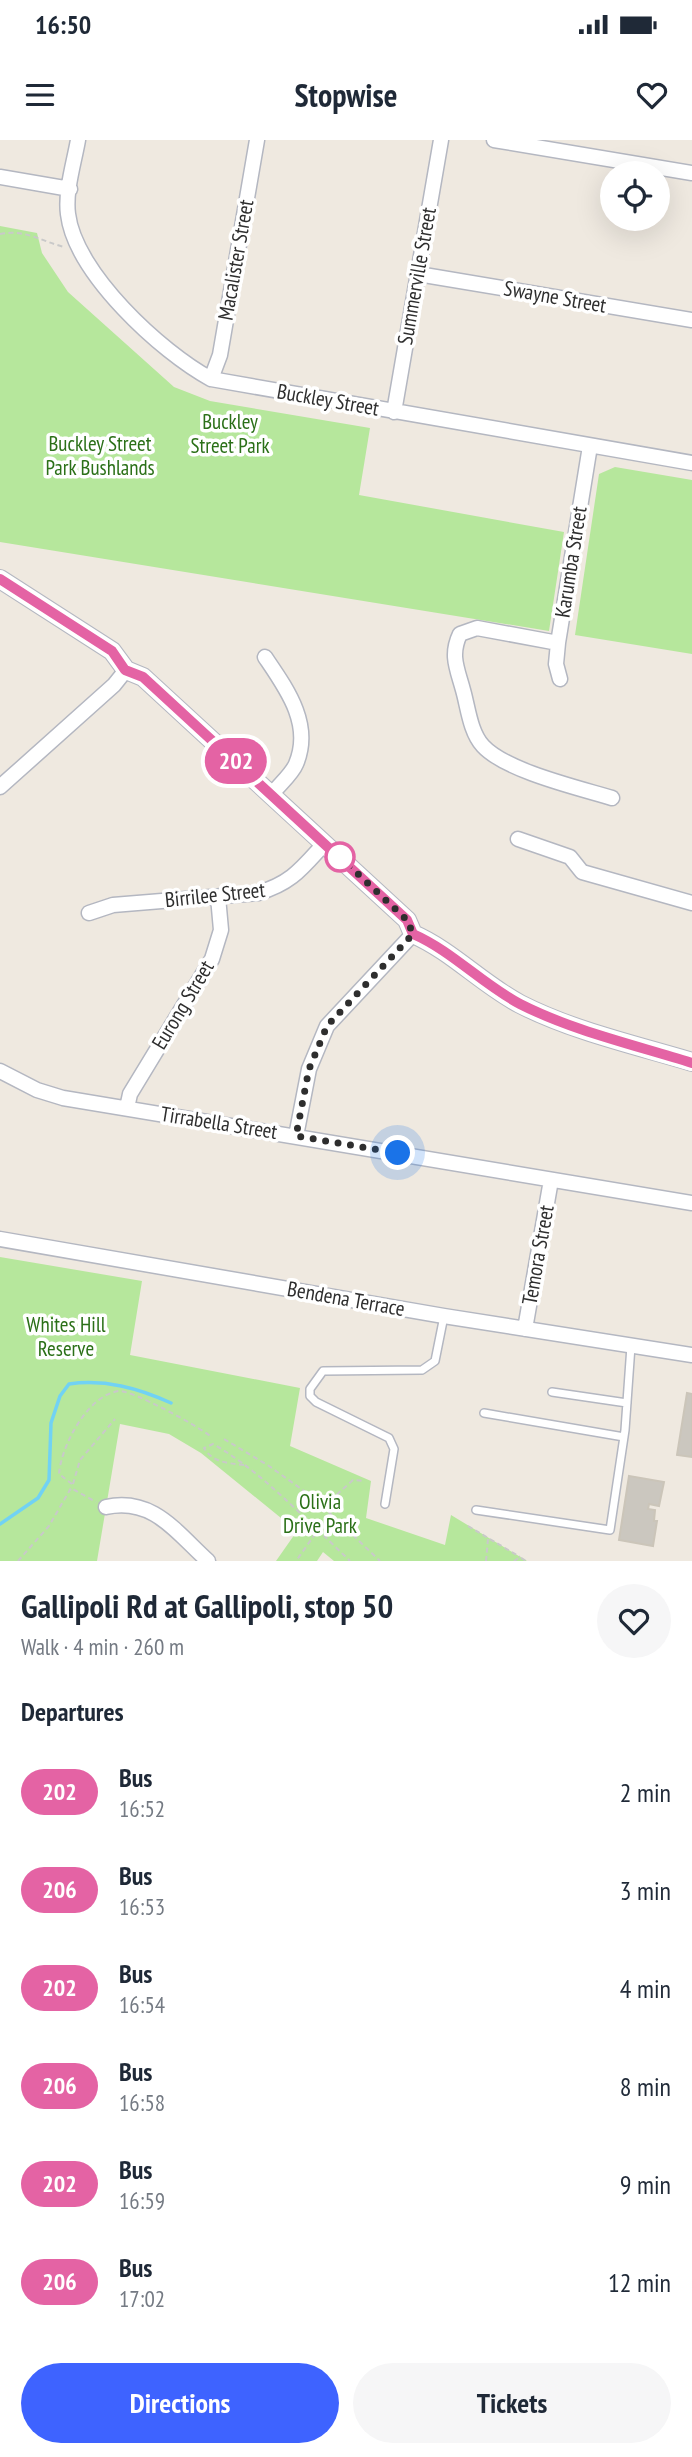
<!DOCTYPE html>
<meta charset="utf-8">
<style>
body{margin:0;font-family:"PT Sans Narrow",sans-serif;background:#f6f6f7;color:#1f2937;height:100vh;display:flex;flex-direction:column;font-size:26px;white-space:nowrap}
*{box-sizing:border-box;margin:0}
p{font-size:23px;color:#747a83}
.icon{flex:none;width:38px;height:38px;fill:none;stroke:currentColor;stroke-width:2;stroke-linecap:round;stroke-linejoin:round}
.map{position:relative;height:1421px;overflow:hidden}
.drawer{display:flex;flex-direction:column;background:#fff;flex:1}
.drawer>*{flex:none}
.badge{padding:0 14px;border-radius:23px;font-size:24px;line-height:46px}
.buttons{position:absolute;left:600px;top:21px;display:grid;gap:14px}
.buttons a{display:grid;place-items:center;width:70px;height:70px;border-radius:50%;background:#fff;box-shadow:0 7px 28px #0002;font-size:35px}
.you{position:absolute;width:35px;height:35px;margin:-18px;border:5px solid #fff;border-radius:50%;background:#1a73e8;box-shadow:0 0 0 10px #1a73e833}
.map>.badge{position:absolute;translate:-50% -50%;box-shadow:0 0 0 4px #fff}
h2{padding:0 21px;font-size:26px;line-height:63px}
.round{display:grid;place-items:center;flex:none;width:74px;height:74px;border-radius:37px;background:#f6f6f7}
.summary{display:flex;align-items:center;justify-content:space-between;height:119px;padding:0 21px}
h1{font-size:33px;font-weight:600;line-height:52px}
.action{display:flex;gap:14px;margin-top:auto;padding:14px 21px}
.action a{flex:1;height:80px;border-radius:42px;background:#3e63ff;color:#fff;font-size:28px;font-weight:600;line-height:80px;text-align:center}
.action a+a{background:#f6f6f7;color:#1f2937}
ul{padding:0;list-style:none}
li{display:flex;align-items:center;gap:21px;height:98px;padding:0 21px}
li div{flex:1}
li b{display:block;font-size:26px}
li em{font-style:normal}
li .badge{min-width:77px;font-weight:700;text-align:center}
.status{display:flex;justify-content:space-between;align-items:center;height:49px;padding:0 35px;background:#fff;direction:ltr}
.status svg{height:19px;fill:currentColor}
header{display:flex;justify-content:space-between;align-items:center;height:91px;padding:0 21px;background:#fff;font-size:32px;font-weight:600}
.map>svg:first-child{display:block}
.green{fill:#b6e79c}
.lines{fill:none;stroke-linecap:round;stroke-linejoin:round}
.stream{stroke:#71d2f4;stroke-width:3.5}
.building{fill:#cbc7bf;stroke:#cbc5b9;stroke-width:2}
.service-casing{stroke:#b4b7c1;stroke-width:10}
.minor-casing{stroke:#b4b7c1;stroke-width:17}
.tertiary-casing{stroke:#b4b7c1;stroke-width:20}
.path{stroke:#c9c9c9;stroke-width:2;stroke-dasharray:5 3.5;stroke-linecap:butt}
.service{stroke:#fff;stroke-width:7}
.minor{stroke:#fff;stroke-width:14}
.tertiary{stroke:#fff;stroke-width:18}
.line-casing{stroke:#fff;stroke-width:16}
.line{stroke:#e463a4;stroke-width:10}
.walk{stroke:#2e2e2e;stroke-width:7;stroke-dasharray:0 12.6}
.stop-dot{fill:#fff;stroke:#e463a4;stroke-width:3.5}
.labels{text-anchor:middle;stroke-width:7;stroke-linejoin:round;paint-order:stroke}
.street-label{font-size:21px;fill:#2e2e2e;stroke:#fff}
.park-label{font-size:21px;fill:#2b7018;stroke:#fff}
</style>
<div class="status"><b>16:50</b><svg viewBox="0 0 49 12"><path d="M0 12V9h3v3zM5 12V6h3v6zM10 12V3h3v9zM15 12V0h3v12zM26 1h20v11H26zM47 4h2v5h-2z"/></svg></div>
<header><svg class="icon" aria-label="menu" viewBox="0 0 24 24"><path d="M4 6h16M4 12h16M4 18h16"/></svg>Stopwise<svg class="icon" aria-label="heart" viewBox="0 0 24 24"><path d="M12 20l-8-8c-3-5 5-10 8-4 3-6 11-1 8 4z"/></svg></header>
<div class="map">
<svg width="692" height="1421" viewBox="0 0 692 1421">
<rect width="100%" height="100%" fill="#efe9e0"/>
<!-- green -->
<path class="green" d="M0 86 37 93 42 113 68 152 174 247 210 261 370 288 359 355 564 392 549 491 0 402Z
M615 327 692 340V514L575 495 599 334Z
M0 1117 142 1141 130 1215 300 1248 290 1306 371 1341 366 1378 445 1405 451 1375 527 1421H334L323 1412 317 1421H276L297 1391 201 1313 169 1294 120 1284 97 1421H0Z"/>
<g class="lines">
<!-- stream -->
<path class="stream" d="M0 1384 38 1358 49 1340 51 1283 60 1256 69 1244C105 1239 138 1248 171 1263"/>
</g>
<!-- building -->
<path class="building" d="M687 1253 692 1254V1317L677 1315Z
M629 1336 664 1342 659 1366 649 1364 648 1369 655 1370 654 1381H657L653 1406 619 1400Z"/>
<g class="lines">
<defs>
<path id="service" d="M552 1252 627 1263
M484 1273 624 1297
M385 1364 394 1309 389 1298 316 1262 310 1256V1249L323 1231 422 1230 435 1221 444 1176
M476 1370 610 1390 625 1290 631 1206"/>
<path id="minor" d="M78 0C74 23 65 51 68 74 75 133 161 212 211 239L692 323
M494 0 692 33
M0 37 70 49
M418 134 692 180
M211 239 220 215 257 0
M394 272 441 0
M558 503 477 488 460 494C450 515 457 528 463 550 468 567 470 592 483 606 506 631 579 648 612 658
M265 517C286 548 313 584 296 624 292 634 279 645 272 654
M560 539 556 524 558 503 590 306
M0 647 114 545 126 530
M518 699 570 717 582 732 692 763
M89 773 113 765 258 753C292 743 302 728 325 703
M0 931 37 950 63 958 692 1063
M127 968 130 954 212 819 221 790 218 757
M296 996 309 929 327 886 413 794
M0 1099 444 1176 692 1215
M525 1189 551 1040
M106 1367C153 1357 176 1392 208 1421"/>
<path id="tertiary" d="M0 439 112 511 126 530 143 537 407 780 413 794C452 811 482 844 520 864 573 891 635 905 692 922"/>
</defs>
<!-- service casing -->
<use href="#service" class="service-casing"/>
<!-- minor casing -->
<use href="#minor" class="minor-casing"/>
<!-- tertiary casing -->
<use href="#tertiary" class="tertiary-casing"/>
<!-- path -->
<path class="path" d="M0 94C25 89 41 101 64 107
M224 1299 269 1326 314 1358 380 1421
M244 1325C228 1323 213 1323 204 1308L213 1304C252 1326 285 1359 318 1390L296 1421
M72 1344 59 1334C61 1307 87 1255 119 1251 132 1250 198 1286 210 1296
M73 1344 80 1320 115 1279
M324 1366 353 1340 365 1341
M332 1379 318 1390 350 1421
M468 1386 520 1417
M18 1421 49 1386 71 1348 96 1362
M486 1421 488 1399
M514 1421 520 1417 526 1421"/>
<!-- service -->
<use href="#service" class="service"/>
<!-- minor -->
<use href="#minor" class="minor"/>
<!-- tertiary -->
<use href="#tertiary" class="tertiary"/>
</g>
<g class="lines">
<defs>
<path id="line" d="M0 439 112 511 125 530 143 537 407 780 413 794C452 811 482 844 520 864 573 891 635 905 692 923"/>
</defs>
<!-- line casing -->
<use href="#line" class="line-casing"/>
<!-- line -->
<use href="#line" class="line"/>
<!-- walk -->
<path class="walk" d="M340 717 407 780 413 794 327 886 309 929 296 996 398 1013"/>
</g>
<!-- markers -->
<circle class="stop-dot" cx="340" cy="717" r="14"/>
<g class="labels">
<!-- street labels -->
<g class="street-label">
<text transform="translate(236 120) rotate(-80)" y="7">Macalister Street</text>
<text transform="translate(417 136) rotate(-80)" y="7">Summerville Street</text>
<text transform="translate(555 157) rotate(10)" y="7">Swayne Street</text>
<text transform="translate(328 260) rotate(10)" y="7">Buckley Street</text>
<text transform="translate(571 422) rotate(-81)" y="7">Karumba Street</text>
<text transform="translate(215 755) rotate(-6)" y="7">Birrilee Street</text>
<text transform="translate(183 865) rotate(-59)" y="7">Eurong Street</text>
<text transform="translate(219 983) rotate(9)" y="7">Tirrabella Street</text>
<text transform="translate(538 1115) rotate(-80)" y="7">Temora Street</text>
<text transform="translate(346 1159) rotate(10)" y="7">Bendena Terrace</text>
</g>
<!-- park labels -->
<g class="park-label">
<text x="230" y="289">Buckley<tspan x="230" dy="24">Street Park</tspan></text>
<text x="100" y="311">Buckley Street<tspan x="100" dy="24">Park Bushlands</tspan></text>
<text x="66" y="1192">Whites Hill<tspan x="66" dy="24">Reserve</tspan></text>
<text x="320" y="1369">Olivia<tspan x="320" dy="24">Drive Park</tspan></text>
</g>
</g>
</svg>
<div class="buttons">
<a><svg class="icon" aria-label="locate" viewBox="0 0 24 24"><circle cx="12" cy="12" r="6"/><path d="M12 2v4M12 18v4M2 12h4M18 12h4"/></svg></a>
</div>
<div class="you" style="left:398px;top:1013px"></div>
<b class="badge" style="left:236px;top:621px;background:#e463a4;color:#fff">202</b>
</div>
<section class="drawer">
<div class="summary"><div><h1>Gallipoli Rd at Gallipoli, stop 50</h1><p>Walk · 4 min · 260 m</p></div><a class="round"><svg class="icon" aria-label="heart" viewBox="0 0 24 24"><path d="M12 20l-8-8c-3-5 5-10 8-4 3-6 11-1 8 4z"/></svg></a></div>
<h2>Departures</h2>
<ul>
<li><span class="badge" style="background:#e463a4;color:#fff">202</span><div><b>Bus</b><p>16:52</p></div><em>2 min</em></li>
<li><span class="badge" style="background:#e463a4;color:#fff">206</span><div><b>Bus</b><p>16:53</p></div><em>3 min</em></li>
<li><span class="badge" style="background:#e463a4;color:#fff">202</span><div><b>Bus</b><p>16:54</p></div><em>4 min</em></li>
<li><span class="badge" style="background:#e463a4;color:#fff">206</span><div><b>Bus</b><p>16:58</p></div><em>8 min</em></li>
<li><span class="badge" style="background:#e463a4;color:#fff">202</span><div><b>Bus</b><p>16:59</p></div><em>9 min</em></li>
<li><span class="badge" style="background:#e463a4;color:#fff">206</span><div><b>Bus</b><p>17:02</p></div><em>12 min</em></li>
</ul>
<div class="action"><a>Directions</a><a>Tickets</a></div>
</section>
